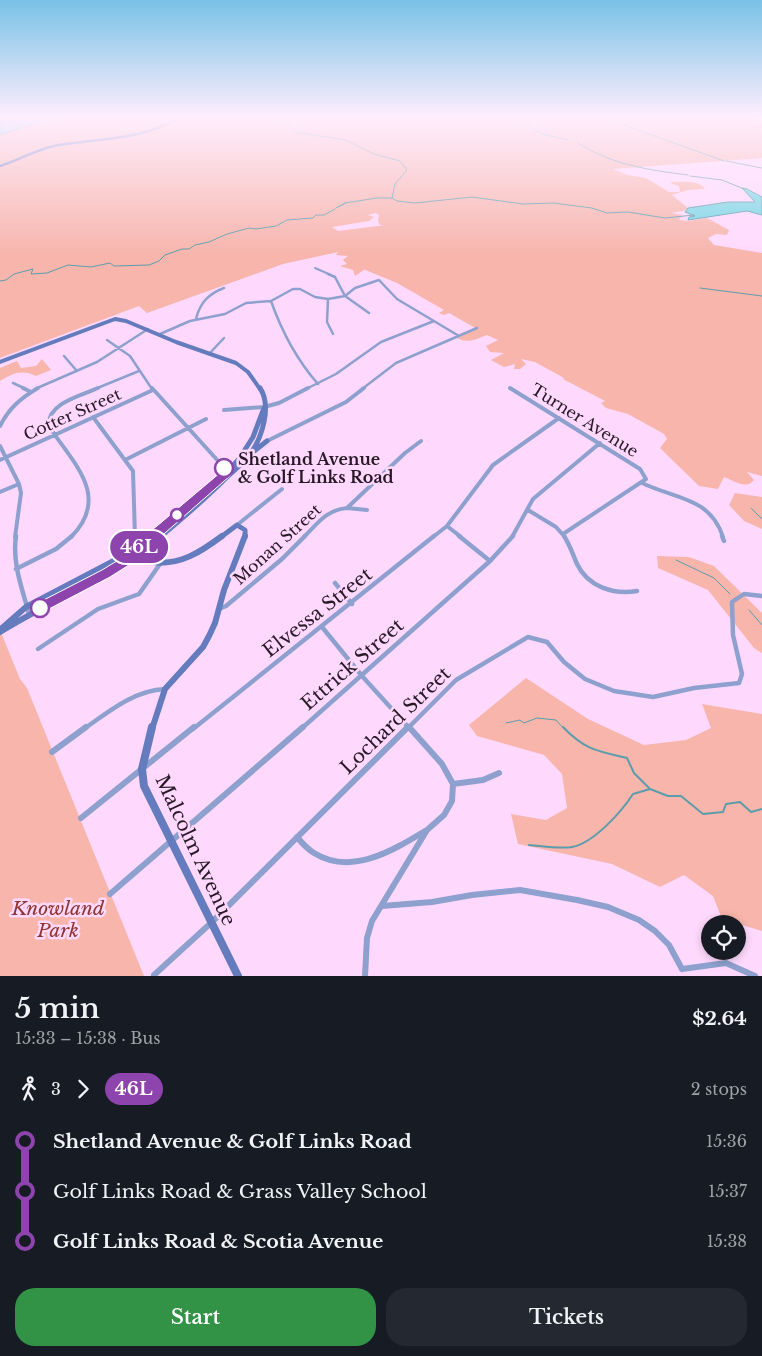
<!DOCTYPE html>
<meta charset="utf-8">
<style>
body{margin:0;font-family:"Libre Baskerville",serif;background:#242831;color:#f1f3f6;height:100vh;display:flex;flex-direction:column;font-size:19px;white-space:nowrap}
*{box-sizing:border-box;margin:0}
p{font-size:16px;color:#9ea1a6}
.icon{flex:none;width:28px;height:28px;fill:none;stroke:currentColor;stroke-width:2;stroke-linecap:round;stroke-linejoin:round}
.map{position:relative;height:976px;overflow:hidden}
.drawer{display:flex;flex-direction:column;background:#171b24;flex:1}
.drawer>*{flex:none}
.badge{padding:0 10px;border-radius:16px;font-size:18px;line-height:32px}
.controls{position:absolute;left:701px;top:915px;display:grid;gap:10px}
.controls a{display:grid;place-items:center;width:45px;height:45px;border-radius:50%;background:#171b24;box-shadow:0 2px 8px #0003;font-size:25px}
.map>.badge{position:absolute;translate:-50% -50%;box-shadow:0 0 0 2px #fff}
.legs{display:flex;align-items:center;gap:8px;height:55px;padding:0 15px;font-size:16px}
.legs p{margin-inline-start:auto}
.headline{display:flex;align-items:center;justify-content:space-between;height:85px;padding:0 15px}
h1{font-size:28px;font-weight:600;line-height:38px}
.button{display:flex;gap:10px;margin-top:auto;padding:10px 15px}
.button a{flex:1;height:58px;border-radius:20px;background:#329347;color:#fff;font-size:20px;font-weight:600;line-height:58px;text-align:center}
.button a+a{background:#242831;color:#f1f3f6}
ul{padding:0 15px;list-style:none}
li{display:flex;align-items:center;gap:18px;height:50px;font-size:19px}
li i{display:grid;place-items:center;width:8px;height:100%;margin:0 6px;background:currentColor}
li i::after{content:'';width:12px;height:12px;margin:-6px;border:4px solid;border-radius:50%;background:#171b24}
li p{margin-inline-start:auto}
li:first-child i{background:linear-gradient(#0000 50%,currentColor 0)}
li:last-child i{background:linear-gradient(currentColor 50%,#0000 0)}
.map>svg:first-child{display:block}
.green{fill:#f7b5ac;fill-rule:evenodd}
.water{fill:#73d6e4;stroke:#5c9dab}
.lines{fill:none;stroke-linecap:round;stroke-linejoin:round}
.stream-far1{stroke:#5c9dab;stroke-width:1}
.stream{stroke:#5c9dab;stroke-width:2}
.street-far4{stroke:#8ea0ce;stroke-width:2}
.street-far3{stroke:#8ea0ce;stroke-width:2.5}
.street-far2{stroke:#8ea0ce;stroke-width:4}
.street-far1{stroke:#8ea0ce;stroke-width:4.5}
.street{stroke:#8ea0ce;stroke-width:6}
.secondary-far4{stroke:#647cbe;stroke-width:2.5}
.secondary-far3{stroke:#647cbe;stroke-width:4}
.secondary-far2{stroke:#647cbe;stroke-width:5}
.secondary-far1{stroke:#647cbe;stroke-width:6}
.secondary{stroke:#647cbe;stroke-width:8}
.line-1{fill:#8e44ad;stroke:#fff}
.stop-1-dot{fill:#fff;stroke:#8e44ad;stroke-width:2.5}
.labels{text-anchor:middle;stroke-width:5;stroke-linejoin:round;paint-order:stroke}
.street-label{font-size:16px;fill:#271926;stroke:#ffd9fd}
.stop-label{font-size:16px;font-weight:bold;fill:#271926;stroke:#ffd9fd;text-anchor:start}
.near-street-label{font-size:19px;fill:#271926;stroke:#ffd9fd}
.near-park-label{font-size:19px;font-style:italic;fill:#8e332c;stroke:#ffd9fd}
</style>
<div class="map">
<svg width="762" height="976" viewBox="0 0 762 976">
<rect width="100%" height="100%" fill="#ffd9fd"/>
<!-- green -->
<path class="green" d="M0 118H740L762 121V158L613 169 627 175 646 178 669 192H680L679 186 670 183 672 182C683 182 696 180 705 188L703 189 688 190 672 195 688 208V210L671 213 682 215 679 220 688 221 707 218 729 230 727 235 716 234 708 238 714 245 762 253V476L747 472 754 480C747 490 734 481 724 477L718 489 699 486 660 448 667 439 664 434 628 414 606 408 601 403 605 401 563 379 564 378 535 362 521 359 526 364 520 369H514L515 364 504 367 491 360 504 353 490 352 486 346 498 340 487 335C476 339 468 344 457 338L477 329 449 313 444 315 439 313 444 310 397 283 363 269 364 270 355 276 353 270 340 266 347 264 343 260 348 256 336 255 338 252 283 264 147 313 139 306 0 358ZM376 213 379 215 378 221 380 225H386L338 231 332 227 369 221 374 217 368 215Z
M42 359 51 370 36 376C23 369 12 373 0 381V368L17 361 21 368 36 366Z
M735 493 762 497V529L744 521 729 505Z
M657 556 689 557 714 566 762 613V653L754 648 708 590 658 568Z
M0 630 20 679 27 688 144 976H0Z
M526 678 588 719 644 745 686 740 711 728 702 704 762 714V931L722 919 713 896 684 875 660 887 612 864 518 844 511 814 546 820 567 808 562 774 544 755 477 736 469 725Z"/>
<!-- water -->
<path class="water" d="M0 118H72L40 122 0 135Z
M742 188 747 189 762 197V215L747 211 688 220 689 217 695 216 685 212 688 208 728 202H755Z"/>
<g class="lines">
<!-- stream-far1 -->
<path class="stream-far1" d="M282 118 295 132
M529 118 532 120 527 126 542 134 568 140
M615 118 624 125 724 161
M296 132 345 140 374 154 400 161 407 170 395 184 392 198
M578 143C612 165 649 170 688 175
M726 161 762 168
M690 176 722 180 744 189
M338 207 346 203
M336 208 345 203 377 198H392L397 201 415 203 472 197 523 204 553 203 592 208 607 213 628 212 665 218 694 215
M0 281 6 280 14 274 33 269 31 274 47 273 68 265 91 267 110 263 114 266 149 265 159 261 165 255 182 249H189L195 245 209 242 227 234 249 228 256 229 276 226 287 220 313 218 316 215H324L335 209
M700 288 762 296
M751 508 762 519
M676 560 714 578 730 594
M749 610 762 625
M506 723 520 720 524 723 537 718 556 720 564 729"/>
<!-- stream -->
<path class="stream" d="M563 727C585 750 597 751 627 758L634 773 649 788
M529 845C542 846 559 849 572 847 594 843 622 811 633 794L650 789 668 796H681L703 814 723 812 726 804 740 802 751 812 762 809"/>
<!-- street-far4 -->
<path class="street-far4" d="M315 268 331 275"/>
<!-- street-far3 -->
<path class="street-far3" d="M328 274 335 277 345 296 369 313
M328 299 327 322 333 334
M271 301C282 332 296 359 318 384
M196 319C200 303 208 294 224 288
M160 334 190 321 225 314 246 303 271 301 293 289H300L315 297 328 299 345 296 355 288 379 280 397 299 459 336
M107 340 130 356 152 389
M209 354 224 338
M64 356 77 371
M13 383 26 389
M510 388 512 389
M35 389 97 362 148 329
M95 389 139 371
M306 389 336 374 381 342 434 321
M362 389 396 363 477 328"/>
<!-- street-far2 -->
<path class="street-far2" d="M23 388 31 392
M152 388 229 473
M510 388 640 469 646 479 563 534
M224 410 264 407 279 403 308 388
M93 417 133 471 135 537
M0 426C9 408 21 398 38 388
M265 442 346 402 364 388
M0 446 19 484 21 493 15 537
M0 460 153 390
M125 460 206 419
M642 483C675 499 710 497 723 537
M0 492 19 484
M347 508 367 510
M528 510 556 527 565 537
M237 525 282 489
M447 526 461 537
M71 537C112 496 72 462 48 425 50 402 80 396 98 388
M304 537C318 523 326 510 347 508L405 453 421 441
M433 537 447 526 493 465 559 418
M512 537 533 499 600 443"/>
<!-- street-far1 -->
<path class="street-far1" d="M16 536C12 563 22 588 29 614
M135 536V549
M459 536 490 561
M564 536C570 545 573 555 577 564 588 587 614 595 637 591
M722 536 724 541
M16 569 56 549 72 536
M335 583 352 604
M219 609 226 606 282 559 305 536
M322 627 362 676 410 729
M38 649 98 609 139 594 160 564
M84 729C108 712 135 690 165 689
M193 729 434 536
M301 729 490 561 513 536
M407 729 456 680 528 637 547 642 564 662 585 679 614 691 653 697 694 688 739 683 742 674 733 635 732 602 744 594 762 596"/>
<!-- street -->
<path class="street" d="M409 727 442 764 453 784
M52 752 86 727
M453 784 483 780 499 773
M81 818 194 727
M297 837C302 843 307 849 314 853 351 876 392 851 425 831
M110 894 303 727
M382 906 432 902 472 895 520 890 577 900 608 907 639 920 655 931 669 945 682 969
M682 969 726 963 755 976
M154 975 212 922 408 727
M365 976 367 938 372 921 427 830 444 815 452 801 453 784"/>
<!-- secondary-far4 -->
<path class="secondary-far4" d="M0 166C19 160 39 148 59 145 101 138 141 140 179 118"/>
<!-- secondary-far3 -->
<path class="secondary-far3" d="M0 362 115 319 126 321 176 342 236 363 248 372 260 389"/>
<!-- secondary-far2 -->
<path class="secondary-far2" d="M253 452 267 441
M150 537 227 472 239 459 253 437 264 408
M160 537C183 518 205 499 226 478 234 470 244 463 251 453 262 437 272 406 260 388
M221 537 237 525 245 530V537"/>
<!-- secondary-far1 -->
<path class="secondary-far1" d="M135 549C138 558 144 560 153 562 180 566 202 551 222 536
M2 628 26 607 131 552 152 536
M0 632C53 599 114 576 162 536
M152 729 165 689 203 647 209 636 215 623 224 590 245 536"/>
<!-- secondary -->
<path class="secondary" d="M152 727 142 769 144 786 238 976"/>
</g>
<!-- sky -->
<linearGradient id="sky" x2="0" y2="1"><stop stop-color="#79c2e6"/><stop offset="0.46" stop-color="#ffeefe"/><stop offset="1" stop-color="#ffeefe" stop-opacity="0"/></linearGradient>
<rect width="762" height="255" fill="url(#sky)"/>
<!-- line-1 -->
<path class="line-1" d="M224 465 231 469V475L165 533 141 551 140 558 110 577 45 611 40 613 36 611 35 608 36 604 102 570 130 553 131 546 157 526 221 472 219 468Z"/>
<!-- markers -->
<g class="stop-1-dot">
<circle cx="224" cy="468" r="9"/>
<circle cx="177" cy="515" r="6"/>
<circle cx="40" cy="608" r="9"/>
</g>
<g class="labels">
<!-- street labels -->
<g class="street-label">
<text transform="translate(72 414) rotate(-24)" y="6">Cotter Street</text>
<text transform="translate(585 420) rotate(32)" y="6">Turner Avenue</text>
<text transform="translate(277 544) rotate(-42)" y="6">Monan Street</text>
</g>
<!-- stop labels -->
<g class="stop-label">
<text x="238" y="465">Shetland Avenue<tspan x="238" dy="18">&amp; Golf Links Road</tspan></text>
</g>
<!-- near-street labels -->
<g class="near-street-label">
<text transform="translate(317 612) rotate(-38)" y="7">Elvessa Street</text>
<text transform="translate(352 664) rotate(-41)" y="7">Ettrick Street</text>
<text transform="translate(395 720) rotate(-44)" y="7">Lochard Street</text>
<text transform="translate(196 850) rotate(65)" y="7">Malcolm Avenue</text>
</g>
<!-- near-park labels -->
<g class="near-park-label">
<text x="58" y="915">Knowland<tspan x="58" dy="22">Park</tspan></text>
</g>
</g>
</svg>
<div class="controls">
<a><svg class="icon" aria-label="locate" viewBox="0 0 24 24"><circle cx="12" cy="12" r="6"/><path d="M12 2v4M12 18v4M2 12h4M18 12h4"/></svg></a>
</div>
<b class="badge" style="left:139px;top:547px;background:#8e44ad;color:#fff">46L</b>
</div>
<section class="drawer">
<div class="headline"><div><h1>5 min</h1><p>15:33 – 15:38 · Bus</p></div><b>$2.64</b></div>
<div class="legs"><svg class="icon" aria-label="walk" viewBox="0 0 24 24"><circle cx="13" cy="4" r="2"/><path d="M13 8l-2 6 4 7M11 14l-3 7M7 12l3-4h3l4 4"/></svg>3<svg class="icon" aria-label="forward" viewBox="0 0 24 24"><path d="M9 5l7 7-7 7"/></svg><b class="badge" style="background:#8e44ad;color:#fff">46L</b><p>2 stops</p></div>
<ul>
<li><i style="color:#8e44ad"></i><b>Shetland Avenue &amp; Golf Links Road</b><p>15:36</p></li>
<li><i style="color:#8e44ad"></i><span>Golf Links Road &amp; Grass Valley School</span><p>15:37</p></li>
<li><i style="color:#8e44ad"></i><b>Golf Links Road &amp; Scotia Avenue</b><p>15:38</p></li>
</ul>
<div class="button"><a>Start</a><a>Tickets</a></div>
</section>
